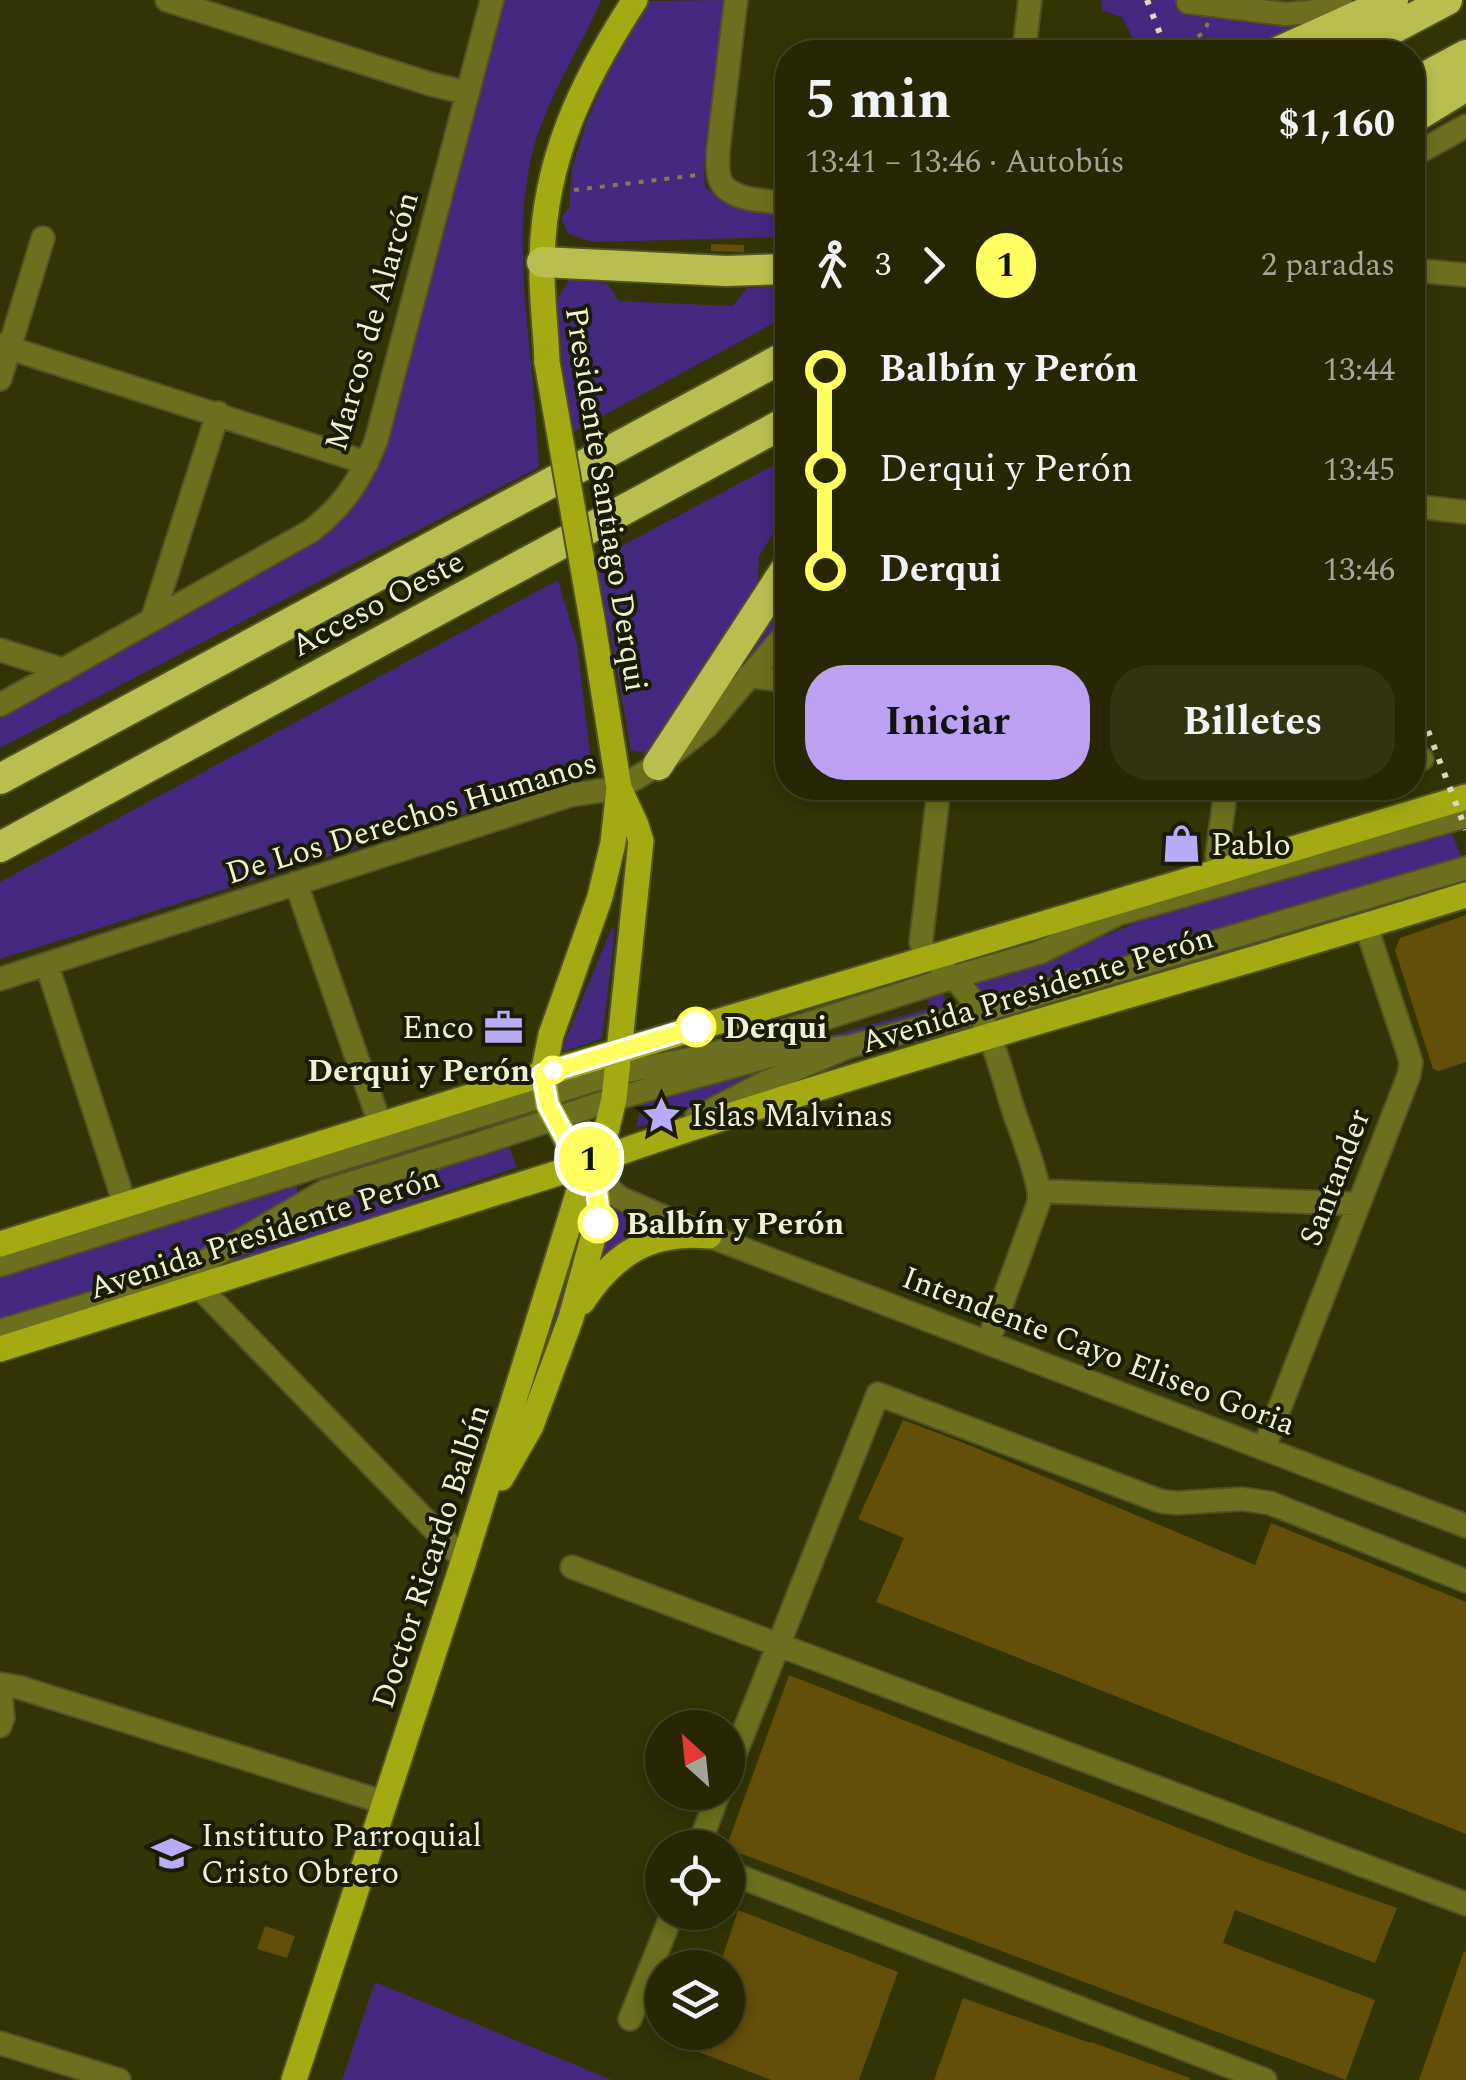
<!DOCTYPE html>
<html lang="es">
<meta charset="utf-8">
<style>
body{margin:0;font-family:Spectral,serif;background:#323311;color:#f1f3f6;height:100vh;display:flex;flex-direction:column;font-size:38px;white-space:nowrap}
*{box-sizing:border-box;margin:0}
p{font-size:32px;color:#a4a599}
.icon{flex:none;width:55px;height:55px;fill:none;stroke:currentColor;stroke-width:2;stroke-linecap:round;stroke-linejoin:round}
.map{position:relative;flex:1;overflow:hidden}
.sheet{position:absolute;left:775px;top:40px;width:650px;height:760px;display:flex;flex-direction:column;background:#262702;border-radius:40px;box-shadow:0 5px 15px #0003,0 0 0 2px #424424}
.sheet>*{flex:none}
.badge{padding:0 20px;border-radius:32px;font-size:35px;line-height:65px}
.needle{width:65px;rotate:333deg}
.buttons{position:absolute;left:645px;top:1710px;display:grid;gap:20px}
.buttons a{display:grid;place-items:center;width:100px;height:100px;border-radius:50%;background:#262702;box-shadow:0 5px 15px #0003,0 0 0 2px #424424;font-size:50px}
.map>.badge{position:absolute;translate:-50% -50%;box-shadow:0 0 0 5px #fff}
.legs{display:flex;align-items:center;gap:15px;height:110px;padding:0 30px;font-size:32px}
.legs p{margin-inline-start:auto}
.overview{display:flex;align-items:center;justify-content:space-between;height:170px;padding:0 30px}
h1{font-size:55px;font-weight:700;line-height:75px}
.button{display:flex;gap:20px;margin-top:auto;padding:20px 30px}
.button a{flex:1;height:115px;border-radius:40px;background:#bca0f2;color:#111;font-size:40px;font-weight:700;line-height:115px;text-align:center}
.button a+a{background:#323311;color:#f1f3f6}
ul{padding:0 30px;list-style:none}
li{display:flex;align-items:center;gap:35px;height:100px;font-size:38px}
li i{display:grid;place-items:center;width:15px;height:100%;margin:0 12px;background:currentColor}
li i::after{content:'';width:25px;height:25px;margin:-12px;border:8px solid;border-radius:50%;background:#262702}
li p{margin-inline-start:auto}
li:first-child i{background:linear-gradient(#0000 50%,currentColor 0)}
li:last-child i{background:linear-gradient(currentColor 50%,#0000 0)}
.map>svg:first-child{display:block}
.green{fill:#442880}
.building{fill:#604e09}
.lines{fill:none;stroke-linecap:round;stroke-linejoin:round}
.minor-casing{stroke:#505224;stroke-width:26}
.major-casing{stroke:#505224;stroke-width:29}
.highway-casing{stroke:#505224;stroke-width:34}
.path{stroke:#7b7d53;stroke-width:4;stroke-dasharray:5 8;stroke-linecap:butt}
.minor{stroke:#6b6f1e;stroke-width:22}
.major{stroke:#a3aa12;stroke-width:25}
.highway{stroke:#b8bf4f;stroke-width:30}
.rail{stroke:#d9ddbb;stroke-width:6;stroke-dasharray:5 10;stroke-linecap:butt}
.major-bridge-casing{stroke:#505224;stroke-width:29;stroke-linecap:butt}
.major-bridge{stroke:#a3aa12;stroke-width:25}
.line-1-casing{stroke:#fff;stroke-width:22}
.line-1{stroke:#ffff61;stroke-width:15}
.stop-1-dot{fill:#fff;stroke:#ffff61;stroke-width:5}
.labels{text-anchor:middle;stroke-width:8;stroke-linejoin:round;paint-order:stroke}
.street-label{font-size:32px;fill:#eef2d2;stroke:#191b03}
.poi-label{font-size:32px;fill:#eef2d2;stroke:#191b03;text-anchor:start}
.stop-label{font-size:32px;font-weight:bold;fill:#eef2d2;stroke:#191b03;text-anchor:start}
</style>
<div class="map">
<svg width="1466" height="2080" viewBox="0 0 1466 2080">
<rect width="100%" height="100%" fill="#323403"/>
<!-- green -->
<path class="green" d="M499 0H601C579 52 546 98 532 154 515 227 525 301 532 375 535 406 537 436 539 467L0 748V713L310 542 348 513Z
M728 0 704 164 705 187 717 195 787 210V237L593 242 568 234 561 218 569 208 572 168 587 121 614 59 648 1Z
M1101 0H1178L1184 13 1299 25 1244 52H1140L1122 17 1103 11Z
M569 280 607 283 619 301 733 306 747 288 787 286V316L573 432 563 369 557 299Z
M787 458V528L774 532 759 556 757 586 646 753 631 750 608 623 591 562Z
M558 580 577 644 591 762 586 772 577 779 0 959V882Z
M787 593V614L730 686 727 682Z
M1448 825 1462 858 980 1004 971 980 1050 959 1151 916Z
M612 927 615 930 602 1038 565 1051 562 1048Z
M941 988 949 1012 843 1039 815 1040 930 1008 925 992Z
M769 1061V1065L666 1120 636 1127 642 1103Z
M508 1144 517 1167 184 1282 292 1219 367 1183 371 1190Z
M297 1182V1198L159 1275 0 1326V1275Z
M584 1196 588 1218 526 1420 499 1464Z
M614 1207 651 1223 650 1231 593 1267 607 1215Z
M375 1982 612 2080H342Z"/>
<!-- building -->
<path class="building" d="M711 244 744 245V252L711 251Z
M1466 915V1062L1439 1071 1433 1069 1395 950 1400 938Z
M903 1420 964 1443 1255 1565 1271 1523 1466 1602V1834L876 1602 904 1538 858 1519Z
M789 1675 1255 1858 1397 1908 1375 1963 1235 1910 1223 1943 1375 2000 1346 2080 726 1848Z
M738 1910 898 1972 859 2080H771L691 2049 696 2032H728V1968H719Z
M265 1926 295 1936 287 1958 257 1949Z
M1464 1951 1466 1952V2080H1419Z
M963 1998 1090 2043 1091 2042 1190 2078V2080H934Z"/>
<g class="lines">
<defs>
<path id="minor" d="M167 0 430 84 468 93
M736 0 718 151C718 162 716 176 723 185 735 201 769 201 788 203
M1188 2 1285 14 1311 12 1341 0
M1024 52 1030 0
M1412 156 1466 126
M1412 270 1466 275
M0 345 367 463
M0 379 43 238
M1412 506 1466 512
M152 620 218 413
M0 650 64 670
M748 676 788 681
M0 705 311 531C344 505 360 481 376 441L492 0
M1412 758 1422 759
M1219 872 1217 856 1226 788
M296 883 380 1124
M1100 919 1466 816
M926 959 921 942 939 788
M47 965 125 1205
M942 969C987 998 999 1067 1015 1115 1024 1140 1034 1165 1039 1191V1202L988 1342
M0 979 571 795 619 788 658 765 707 726 788 631
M696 1118 764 1083 848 1047 978 1012 1466 868
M594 1164 605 1185 620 1198 709 1236 1466 1526
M1039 1191 1358 1204
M0 1265 617 1073 707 1056 954 977 1041 952 1114 916
M199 1287 464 1560
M0 1331 164 1282 185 1273 325 1191 478 1144 614 1099 774 1055 848 1047
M1264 1448 1409 1075 1411 1062 1407 1049 1366 926
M572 1567 1466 1904
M0 1684 18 1687 383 1802
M0 1685 3 1718 0 1726
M728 1772 878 1394 1160 1501 1176 1503 1242 1499 1270 1503 1466 1581
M698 1848 719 1792
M728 1872 1265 2080
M630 2019 673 1912
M0 2043 119 2080"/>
<path id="major" d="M547 362C546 329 541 295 542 263 543 161 581 83 635 0
M593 625 619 788 613 843 600 897 551 1035 543 1074 548 1105 568 1142 593 1162
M0 1244 543 1074 1466 797
M582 1302C614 1254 649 1231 709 1236
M0 1349 593 1162C671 1133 751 1109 831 1084 1042 1018 1255 961 1466 895
M501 1478 531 1426 571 1318 597 1223 598 1207 593 1162
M294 2080 464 1560 578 1194 606 1132 614 1099 641 841 636 825 619 788"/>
<path id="highway" d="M1278 52 1393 0
M1349 52 1447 0
M1412 84 1466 55
M1412 119 1466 86
M542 262 726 271 788 269
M658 765 788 566
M0 779 788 355
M0 847 788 421"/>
</defs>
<!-- minor casing -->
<use href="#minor" class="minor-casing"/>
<!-- major casing -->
<use href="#major" class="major-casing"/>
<!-- highway casing -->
<use href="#highway" class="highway-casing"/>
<!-- path -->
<path class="path" d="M1177 52 1204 32 1208 23
M574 190 698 175"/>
<!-- minor -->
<use href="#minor" class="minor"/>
<!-- major -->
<use href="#major" class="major"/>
<!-- highway -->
<use href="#highway" class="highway"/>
<!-- rail -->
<path class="rail" d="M1147 0 1167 52
M1412 689 1466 830"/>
<defs>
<path id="major-bridge" d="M547 362 593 625"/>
</defs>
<!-- major-bridge casing -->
<use href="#major-bridge" class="major-bridge-casing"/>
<!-- major-bridge -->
<use href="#major-bridge" class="major-bridge"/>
</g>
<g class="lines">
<defs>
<path id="line-1" d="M598 1223V1207L593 1162 568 1142 548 1105 542 1074 696 1027"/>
</defs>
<!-- line-1 casing -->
<use href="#line-1" class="line-1-casing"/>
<!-- line-1 -->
<use href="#line-1" class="line-1"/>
</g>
<!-- icons -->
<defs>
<symbol id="shop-bare" viewBox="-9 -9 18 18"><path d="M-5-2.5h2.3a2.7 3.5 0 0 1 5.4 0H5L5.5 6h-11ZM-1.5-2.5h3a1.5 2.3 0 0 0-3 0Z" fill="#b9abf7" stroke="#191b03" stroke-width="2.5" paint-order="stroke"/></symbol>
<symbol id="office-bare" viewBox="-9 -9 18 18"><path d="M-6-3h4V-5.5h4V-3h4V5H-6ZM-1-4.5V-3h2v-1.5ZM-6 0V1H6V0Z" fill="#b9abf7" stroke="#191b03" stroke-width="2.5" paint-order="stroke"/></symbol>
<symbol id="sight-bare" viewBox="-9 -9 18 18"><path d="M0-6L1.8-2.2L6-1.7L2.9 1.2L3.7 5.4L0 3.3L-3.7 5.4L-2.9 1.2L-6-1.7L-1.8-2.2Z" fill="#b9abf7" stroke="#191b03" stroke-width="2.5" paint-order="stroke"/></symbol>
<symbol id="school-bare" viewBox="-9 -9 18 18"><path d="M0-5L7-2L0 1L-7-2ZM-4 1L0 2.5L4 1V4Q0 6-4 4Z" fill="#b9abf7" stroke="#191b03" stroke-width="2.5" paint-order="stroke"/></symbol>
</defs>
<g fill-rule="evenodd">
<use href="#shop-bare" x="1154" y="816" width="55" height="55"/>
<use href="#office-bare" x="476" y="1000" width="55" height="55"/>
<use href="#sight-bare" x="634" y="1088" width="55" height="55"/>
<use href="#school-bare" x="144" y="1826" width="55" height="55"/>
</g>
<!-- markers -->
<g class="stop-1-dot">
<circle cx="696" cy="1027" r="18"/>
<circle cx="553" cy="1070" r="12"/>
<circle cx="598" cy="1223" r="18"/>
</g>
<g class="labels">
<!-- street labels -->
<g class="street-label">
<text transform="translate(371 321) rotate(-74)" y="11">Marcos de Alarcón</text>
<text transform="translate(607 499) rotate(81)" y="11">Presidente Santiago Derqui</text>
<text transform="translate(377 603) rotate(-28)" y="11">Acceso Oeste</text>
<text transform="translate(411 817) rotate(-17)" y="11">De Los Derechos Humanos</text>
<text transform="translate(1037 989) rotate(-17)" y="11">Avenida Presidente Perón</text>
<text transform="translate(1334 1177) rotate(-69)" y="11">Santander</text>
<text transform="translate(264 1232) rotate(-18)" y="11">Avenida Presidente Perón</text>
<text transform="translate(1099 1350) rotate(21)" y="11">Intendente Cayo Eliseo Goria</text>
<text transform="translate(430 1556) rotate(-72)" y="11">Doctor Ricardo Balbín</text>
</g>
<!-- poi labels -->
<g class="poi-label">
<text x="1211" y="855">Pablo</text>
<text x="474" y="1038" text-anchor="end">Enco</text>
<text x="691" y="1126">Islas Malvinas</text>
<text x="201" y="1846">Instituto Parroquial<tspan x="201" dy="37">Cristo Obrero</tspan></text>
</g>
<!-- stop labels -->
<g class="stop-label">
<text x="724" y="1038">Derqui</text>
<text x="530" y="1081" text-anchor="end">Derqui y Perón</text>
<text x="626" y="1234">Balbín y Perón</text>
</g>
</g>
</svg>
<div class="buttons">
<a><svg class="needle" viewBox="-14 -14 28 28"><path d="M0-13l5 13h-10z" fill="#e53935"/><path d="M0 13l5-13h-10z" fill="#a4a599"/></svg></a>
<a><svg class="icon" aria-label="locate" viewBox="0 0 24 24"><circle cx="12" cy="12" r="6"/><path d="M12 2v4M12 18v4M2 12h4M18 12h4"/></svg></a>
<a><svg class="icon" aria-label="layers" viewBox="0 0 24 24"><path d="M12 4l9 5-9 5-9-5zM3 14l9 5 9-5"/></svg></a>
</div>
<b class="badge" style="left:589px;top:1159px;background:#ffff61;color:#111">1</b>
<section class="sheet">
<div class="overview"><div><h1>5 min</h1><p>13:41 – 13:46 · Autobús</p></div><b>$1,160</b></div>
<div class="legs"><svg class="icon" aria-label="walk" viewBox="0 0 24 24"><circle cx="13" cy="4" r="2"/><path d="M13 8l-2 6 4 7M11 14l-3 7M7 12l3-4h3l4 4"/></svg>3<svg class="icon" aria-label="forward" viewBox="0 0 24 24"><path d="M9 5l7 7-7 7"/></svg><b class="badge" style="background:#ffff61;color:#111">1</b><p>2 paradas</p></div>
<ul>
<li><i style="color:#ffff61"></i><b>Balbín y Perón</b><p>13:44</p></li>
<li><i style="color:#ffff61"></i><span>Derqui y Perón</span><p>13:45</p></li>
<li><i style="color:#ffff61"></i><b>Derqui</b><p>13:46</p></li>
</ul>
<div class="button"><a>Iniciar</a><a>Billetes</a></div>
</section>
</div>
